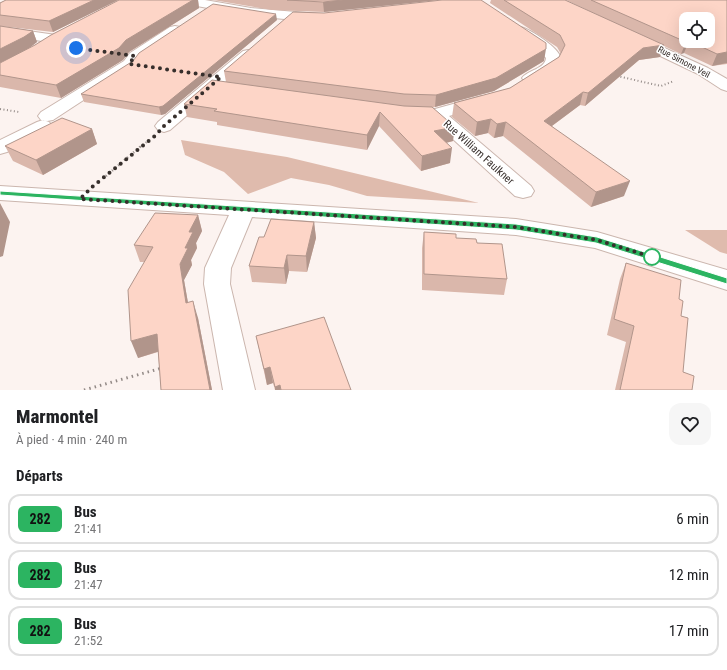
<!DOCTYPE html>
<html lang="fr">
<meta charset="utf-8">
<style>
body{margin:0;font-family:"Roboto Condensed",sans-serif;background:#f6f6f6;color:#202124;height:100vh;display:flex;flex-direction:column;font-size:15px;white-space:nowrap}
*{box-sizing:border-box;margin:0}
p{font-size:13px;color:#757577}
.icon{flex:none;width:22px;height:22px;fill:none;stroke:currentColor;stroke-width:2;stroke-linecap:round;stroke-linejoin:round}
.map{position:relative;height:390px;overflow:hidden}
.sheet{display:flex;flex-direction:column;background:#fff;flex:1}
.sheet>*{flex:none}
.badge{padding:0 8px;border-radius:6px;font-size:14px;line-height:26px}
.buttons{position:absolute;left:679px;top:12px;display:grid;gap:8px}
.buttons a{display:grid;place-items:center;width:36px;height:36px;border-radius:8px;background:#fff;box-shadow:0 4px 16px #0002;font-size:20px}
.you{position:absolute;width:20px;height:20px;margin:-10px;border:3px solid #fff;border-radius:50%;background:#1a73e8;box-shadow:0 0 0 6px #1a73e833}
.map>.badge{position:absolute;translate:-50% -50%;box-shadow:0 0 0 2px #fff}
h2{padding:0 16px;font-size:15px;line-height:36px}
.round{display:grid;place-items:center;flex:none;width:42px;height:42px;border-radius:12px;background:#f6f6f6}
.overview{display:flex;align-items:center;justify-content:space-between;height:68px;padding:0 16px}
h1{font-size:19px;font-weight:800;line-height:30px}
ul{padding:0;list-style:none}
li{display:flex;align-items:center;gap:12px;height:50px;margin:0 8px 6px;padding:0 8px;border:2px solid #e0e0e0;border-radius:12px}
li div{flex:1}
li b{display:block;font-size:15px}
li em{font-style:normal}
li .badge{min-width:44px;font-weight:700;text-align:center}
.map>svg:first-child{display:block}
.green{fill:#dfbbad}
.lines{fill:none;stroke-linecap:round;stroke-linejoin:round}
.minor-casing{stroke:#cbb6ae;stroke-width:2}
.path-far2{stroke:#938a87;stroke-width:2;stroke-dasharray:1 2.5;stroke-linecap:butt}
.path-far1{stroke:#938a87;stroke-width:2.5;stroke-dasharray:1 3;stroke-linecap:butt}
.path{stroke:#938a87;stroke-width:3;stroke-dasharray:1.5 4;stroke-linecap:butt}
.minor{fill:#fff;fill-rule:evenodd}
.wall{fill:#dab7ab}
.shaded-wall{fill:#b1958b}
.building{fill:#fdd5c7;stroke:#b1958b;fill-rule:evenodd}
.line{fill:#2cb461;stroke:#fff}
.walk{stroke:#372f2c;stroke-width:4;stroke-dasharray:0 7.2}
.stop-dot{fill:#fff;stroke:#2cb461;stroke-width:2}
.labels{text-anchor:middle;stroke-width:3;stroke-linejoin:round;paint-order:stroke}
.far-street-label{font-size:9px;fill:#372f2c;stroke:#fff}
.street-label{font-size:11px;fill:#372f2c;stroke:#fff}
</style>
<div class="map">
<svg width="727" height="390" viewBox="0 0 727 390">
<rect width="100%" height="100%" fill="#fcf3f0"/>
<!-- green -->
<path class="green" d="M181 140 287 157 479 203 367 196 329 185 291 178 248 194 224 172 185 155Z
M685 230H727V254L720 252Z"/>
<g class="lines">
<defs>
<path id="minor" d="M180 0H205L251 8 318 14 322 15 324 18 322 21 318 22 251 16 186 4 182 2Z
M175 26 180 27 182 30 180 33 140 59 134 67 53 120 47 121 41 120 38 116 41 112 124 61 130 53 170 27Z
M0 27 56 35 61 36 63 39 61 42 56 43 0 35Z
M521 27C531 30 560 48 561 59 562 72 534 84 524 81L522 78C528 70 545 69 546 58L537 48 516 34 514 31 516 28Z
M634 34 708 68 727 79V91L721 89 698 74 629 41 627 38 629 35Z
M248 50 253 51 255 54 253 57 223 84 237 87 239 90 237 93 231 95 214 92 170 130 164 132 158 130 155 126 158 122 243 51Z
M482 96 488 97 491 101 488 105 449 116 531 186 534 191 531 196 523 198 515 196 431 119 404 117 401 113 404 109 410 108 435 109Z
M43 120 49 122 52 126 49 130 7 152 0 154V140L37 122Z
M0 186 516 219 597 232 727 270V290L595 248 516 235 252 217 231 268 230 284 255 390H223L204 284 205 268 229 215 0 200Z"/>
</defs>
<!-- minor casing -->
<use href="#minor" class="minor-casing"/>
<!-- path-far2 -->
<path class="path-far2" d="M617 76 661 86 674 81
M0 109 19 112
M140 147 148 141"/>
<!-- path-far1 -->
<path class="path-far1" d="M106 176 141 146"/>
<!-- path -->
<path class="path" d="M84 390 162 368"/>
<!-- minor -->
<use href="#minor" class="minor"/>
</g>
<!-- wall -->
<path class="wall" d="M6 0H118L53 32 0 26 33 31 37 42 28 49 119 0H198L199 8 129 52 123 60 61 98 0 87V3Z
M213 0H439L324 12 272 10Z
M491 0H565L621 26 566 0H727V64L712 66 684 53 681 54 664 46 660 57 639 60 585 106 580 105 552 126 624 196 591 207 503 136 494 138 488 133 475 136 452 117 454 103 510 88 559 57 561 54 557 47 490 3Z
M324 13 544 61 494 91 435 107H433L453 141 446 143 450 163 421 171 379 126 367 150 217 125V122L187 117 184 104 226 82 224 71Z
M277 20 165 114 161 115 84 102 81 94Z
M92 129 97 144 43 175 13 161 5 146Z
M198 215 202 231 196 243 197 248 191 260 192 265 184 280 188 303 198 318 212 390H161L158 352 138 358 144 262H140L134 245Z
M314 222 316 238 307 272 289 271 286 284 252 282 249 266 264 237Z
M424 232 456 238 477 243 507 279 504 295 422 290V248Z
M626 263 679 299 681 316 683 372 692 390H615L626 342 607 335 620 279Z
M256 336 351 390H275L273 383 267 385Z"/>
<!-- shaded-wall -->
<path class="shaded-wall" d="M94 0H118L53 32 49 21Z
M193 0H198L199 8 129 52 123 60 61 98 56 85 126 40Z
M343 0H439L324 12 323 2Z
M276 14 277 20 165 114 161 115 159 107Z
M33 31 37 42 28 49 0 63V49Z
M689 41 684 53 681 54 686 42Z
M664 45 660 57 639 60 585 106 588 93 643 48Z
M546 49 544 61 494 91 435 107 436 95Z
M727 52V63L712 66 717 54Z
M583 92 580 105 541 134 544 121Z
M380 112 379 126 367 150V135Z
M491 119 488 133 475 136 477 122Z
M506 122 503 136 494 138 497 124Z
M455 127 453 141 433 146 434 131Z
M92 129 97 144 43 175 36 160Z
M452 148 450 163 421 171 422 156Z
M630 181 624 196 591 207 596 192Z
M0 203 10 222 3 256 0 257Z
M198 215 202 231 196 243 197 248 191 260 192 265 184 280 191 320 186 303 180 264 189 232Z
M314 222 316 238 307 272 306 256Z
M287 255 289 271 286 284 284 268Z
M193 301 198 318 212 390H210Z
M157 334 163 350 138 358 131 341Z
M270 367 273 383 267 385 264 369Z
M280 385 281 390H275V387Z"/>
<!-- building -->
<path class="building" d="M6 0H94L49 21 0 15V3Z
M119 0H193L126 40 119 48 56 85 0 75V63L35 45 51 35Z
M287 0H343L323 2Z
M442 0H481L546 43V49L496 78 436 95 404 94 224 71 293 12 324 13Z
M504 0H565L664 45 643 48 588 93 583 92 544 121 630 181 596 192 506 122 497 124 491 119 477 122 454 103 510 88 559 57 565 45 560 35Z
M591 0H727V52L717 54 689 41 686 42ZM686 19H708V41H686Z
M213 4 276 14 163 106 159 107 81 94 133 61 139 53Z
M0 26 33 31 24 37 0 49Z
M212 80 404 106 432 107 455 127 434 131 452 148 422 156 380 112 367 135 214 111 217 109 184 104Z
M62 118 92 129 36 160 5 146Z
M155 213 198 215 189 232H193L185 248H188L180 264 186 303 193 301 210 390H161L157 334 131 341 128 290 153 247 134 245Z
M271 219 314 222 306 256 287 255 284 268 249 266 259 237H264Z
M424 232 456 234V238L476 239 477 243 502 244 507 279 424 274Z
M626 263 681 280 679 299 683 301 681 316 688 318 683 372 694 376 692 390H620L634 326 614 319Z
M324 317 351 390H281L280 385 275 387 270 367 264 369 256 336Z"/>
<!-- line -->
<path class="line" d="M0 191 516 224 597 237 727 278V284L596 243 516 230 0 195Z"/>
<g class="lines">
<!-- walk -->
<path class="walk" d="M76 48 135 56 129 64 221 77 164 126 156 135 92 187 80 199 516 227 597 240 655 258 652 257"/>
</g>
<!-- markers -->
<circle class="stop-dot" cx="652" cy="257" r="8"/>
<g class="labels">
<!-- far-street labels -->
<g class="far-street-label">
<text transform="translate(684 62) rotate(28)" y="3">Rue Simone Veil</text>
</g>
<!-- street labels -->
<g class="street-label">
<text transform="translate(479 152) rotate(42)" y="4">Rue William Faulkner</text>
</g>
</g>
</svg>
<div class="buttons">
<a><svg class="icon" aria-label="locate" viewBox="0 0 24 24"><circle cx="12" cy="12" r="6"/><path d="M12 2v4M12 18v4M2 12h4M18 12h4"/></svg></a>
</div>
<div class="you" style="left:76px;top:48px"></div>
</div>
<section class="sheet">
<div class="overview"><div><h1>Marmontel</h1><p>À pied · 4 min · 240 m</p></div><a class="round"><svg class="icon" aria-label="heart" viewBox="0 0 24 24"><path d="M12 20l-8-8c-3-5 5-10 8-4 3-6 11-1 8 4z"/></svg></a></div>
<h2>Départs</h2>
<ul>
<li><span class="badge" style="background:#2cb461;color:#111">282</span><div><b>Bus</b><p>21:41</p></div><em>6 min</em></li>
<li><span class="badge" style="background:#2cb461;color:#111">282</span><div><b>Bus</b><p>21:47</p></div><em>12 min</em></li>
<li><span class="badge" style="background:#2cb461;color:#111">282</span><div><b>Bus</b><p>21:52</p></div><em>17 min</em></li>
</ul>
</section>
